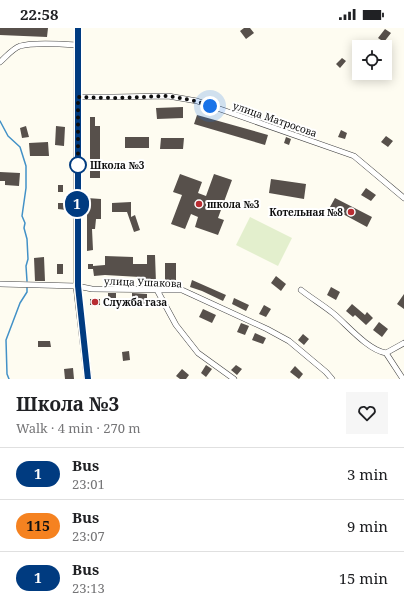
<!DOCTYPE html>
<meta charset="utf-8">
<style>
body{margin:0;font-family:"Noto Serif",serif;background:#f6f6f6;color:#202124;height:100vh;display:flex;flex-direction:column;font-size:15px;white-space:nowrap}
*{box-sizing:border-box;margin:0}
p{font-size:13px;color:#757577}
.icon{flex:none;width:22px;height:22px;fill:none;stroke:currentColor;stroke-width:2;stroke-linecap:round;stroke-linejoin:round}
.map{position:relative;height:351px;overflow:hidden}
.sheet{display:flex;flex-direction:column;background:#fff;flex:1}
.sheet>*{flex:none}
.badge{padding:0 8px;border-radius:13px;font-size:14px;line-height:26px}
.fabs{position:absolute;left:352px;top:12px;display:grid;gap:8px}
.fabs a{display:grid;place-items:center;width:40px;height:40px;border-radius:0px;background:#fff;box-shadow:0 2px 10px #0003;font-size:20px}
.you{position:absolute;width:20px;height:20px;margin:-10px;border:3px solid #fff;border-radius:50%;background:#1a73e8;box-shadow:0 0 0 6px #1a73e833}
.map>.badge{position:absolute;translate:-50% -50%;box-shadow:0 0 0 2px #fff}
.round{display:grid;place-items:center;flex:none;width:42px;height:42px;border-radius:0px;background:#f6f6f6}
.overview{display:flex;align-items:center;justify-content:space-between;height:68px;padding:0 16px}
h1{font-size:19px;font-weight:700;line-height:30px}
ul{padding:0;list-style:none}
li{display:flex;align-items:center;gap:12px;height:52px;padding:0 16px;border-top:1px solid #e0e0e0}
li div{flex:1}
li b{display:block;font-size:15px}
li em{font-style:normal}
li .badge{min-width:44px;font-weight:700;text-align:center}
.status{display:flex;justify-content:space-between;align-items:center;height:28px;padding:0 20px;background:#fff;direction:ltr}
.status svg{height:11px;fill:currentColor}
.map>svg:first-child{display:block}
.pitch{fill:#e3efcd}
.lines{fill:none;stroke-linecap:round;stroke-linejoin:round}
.stream{stroke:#4291c7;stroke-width:1.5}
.building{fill:#57504b}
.minor-casing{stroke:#414141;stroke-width:6}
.secondary-casing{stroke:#303030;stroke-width:8}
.minor{stroke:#fff;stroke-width:5}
.secondary{stroke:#fbf3af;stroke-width:7}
.line-casing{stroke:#fff;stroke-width:9}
.line{stroke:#003b80;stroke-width:6}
.walk{stroke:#0e0e0e;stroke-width:4;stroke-dasharray:0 7.2}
.stop-dot{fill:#fff;stroke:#003b80;stroke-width:2}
.poi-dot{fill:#b82d32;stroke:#fff;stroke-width:1.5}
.labels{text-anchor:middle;stroke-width:4;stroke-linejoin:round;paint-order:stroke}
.street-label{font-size:10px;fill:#0e0e0e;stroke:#fff}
.stop-label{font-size:10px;font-weight:bold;fill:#0e0e0e;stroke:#fff;text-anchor:start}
.poi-label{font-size:10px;font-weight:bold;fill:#0e0e0e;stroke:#fff;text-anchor:start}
</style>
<div class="status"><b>22:58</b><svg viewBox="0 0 49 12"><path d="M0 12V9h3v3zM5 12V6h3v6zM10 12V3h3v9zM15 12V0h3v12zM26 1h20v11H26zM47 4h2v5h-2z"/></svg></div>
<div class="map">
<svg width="404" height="351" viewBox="0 0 404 351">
<rect width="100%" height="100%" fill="#fefcf1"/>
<!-- pitch -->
<path class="pitch" d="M250 189 292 210 278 238 236 217Z"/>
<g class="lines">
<!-- stream -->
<path class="stream" d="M0 93 8 108 20 119 26 138V160L22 188 25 195 24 200 27 211 28 231 26 238 27 253
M9 351 7 346 6 312 20 275 27 264V259"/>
</g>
<!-- building -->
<path class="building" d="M0 0H48L47 9 0 7Z
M244 0H250L254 5 246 11 240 3Z
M385 1 391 5 384 14 378 10Z
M342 30 346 33 340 40 336 36Z
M183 79V90L157 91 156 80Z
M197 87 268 107 265 117 194 96Z
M90 89H95V98H100V150H90Z
M26 98 29 109 22 110 20 100Z
M56 98 65 99 64 118 55 117Z
M341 102 347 105 345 111 338 109Z
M386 108 393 113 388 119 381 114Z
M125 109H149V120H125Z
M286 109 291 111 289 117 284 115Z
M161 110H184L183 121H160Z
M48 114 49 128H30L29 115Z
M0 144 20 145 19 158 5 157V153H0Z
M180 146 202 154 198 165 206 168 214 146 232 152 218 190 224 192 218 207 195 199 198 189 191 186 185 201 171 196 182 167 173 164Z
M271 151 306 156 304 171 269 165Z
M58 157H63V164H58Z
M366 160 376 167 371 173 361 167Z
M87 170 101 171V191H96L95 201H92L93 222 87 223Z
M335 170 372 189 367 199 330 179Z
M131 174V189L135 187 140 202 134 204 127 184H112V175Z
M58 175H66V182L58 181Z
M147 227H155L156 255 140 256V249L105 247 94 248 93 241H88V236H93V238L105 237V228L133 229V236H147Z
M44 229 45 253H35L34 230Z
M165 235H176V253H165Z
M57 236H63V246H57Z
M276 248 286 256 281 263 271 255Z
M192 252 226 267 223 273 202 263 190 259Z
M331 259 340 264 336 272 327 267Z
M108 265H116V272L108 273Z
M132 265 147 266V276H132Z
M404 266V281L397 276Z
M234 270 249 277 246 283 232 276Z
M90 271H100V277H90Z
M352 276 365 287 367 284 373 290 366 297 355 287 353 289 346 283Z
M264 277 271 281 266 289 259 286Z
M203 281 216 287 212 295 199 289Z
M379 294 388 301 382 309 373 302Z
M241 295 249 298 245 307 237 304Z
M255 305 266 310 263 316 252 312Z
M303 306 309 311 304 317 298 312Z
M38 313H50L51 319H38Z
M129 323 130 332 123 333 122 324Z
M206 337 212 341 206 349 201 345Z
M236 337 242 341 237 347 231 342Z
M295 338 303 346 299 351 290 344Z
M73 340 74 351H65L64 341Z
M182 341 189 347 186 351H180L176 348Z"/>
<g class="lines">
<defs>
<path id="minor" d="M0 34C6 29 12 21 20 18 33 14 63 16 77 17
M78 69H114L168 68 197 73 354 128 404 170
M0 256 77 258 92 261 182 262 267 301 289 313 326 344 332 351
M157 262 176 297 198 325 234 351
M301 262C311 270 323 277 334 286 348 298 368 322 386 325L403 351
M386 325 404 315"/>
<path id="secondary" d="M78 0 77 258 88 351"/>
</defs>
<!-- minor casing -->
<use href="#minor" class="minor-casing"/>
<!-- secondary casing -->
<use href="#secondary" class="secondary-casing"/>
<!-- minor -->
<use href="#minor" class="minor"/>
<!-- secondary -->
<use href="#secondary" class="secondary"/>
</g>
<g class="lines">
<defs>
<path id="line" d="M78 0V258L88 351"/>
</defs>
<!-- line casing -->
<use href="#line" class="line-casing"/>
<!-- line -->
<use href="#line" class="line"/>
<!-- walk -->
<path class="walk" d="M78 137V142V69L114 70 168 68 196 73 210 78"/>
</g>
<!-- markers -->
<circle class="stop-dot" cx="78" cy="137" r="8"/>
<g class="poi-dot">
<circle cx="199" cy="176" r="4"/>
<circle cx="351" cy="184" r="4"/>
<circle cx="95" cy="274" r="4"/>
</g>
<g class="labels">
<!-- street labels -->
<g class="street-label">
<text transform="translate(275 91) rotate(19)" y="4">улица Матросова</text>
<text transform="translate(143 254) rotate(2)" y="4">улица Ушакова</text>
</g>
<!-- stop labels -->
<g class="stop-label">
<text x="90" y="141">Школа №3</text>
</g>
<!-- poi labels -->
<g class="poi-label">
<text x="207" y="180">школа №3</text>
<text x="343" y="188" text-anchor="end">Котельная №8</text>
<text x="103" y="278">Служба газа</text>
</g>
</g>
</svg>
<div class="fabs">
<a><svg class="icon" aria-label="locate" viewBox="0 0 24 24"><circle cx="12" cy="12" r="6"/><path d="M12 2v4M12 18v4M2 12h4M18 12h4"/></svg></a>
</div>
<div class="you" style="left:210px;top:78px"></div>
<b class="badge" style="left:77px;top:176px;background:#003b80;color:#fff">1</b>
</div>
<section class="sheet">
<div class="overview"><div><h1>Школа №3</h1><p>Walk · 4 min · 270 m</p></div><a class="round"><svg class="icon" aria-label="heart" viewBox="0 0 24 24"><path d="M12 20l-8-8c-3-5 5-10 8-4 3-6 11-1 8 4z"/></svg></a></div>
<ul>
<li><span class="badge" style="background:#003b80;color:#fff">1</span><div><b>Bus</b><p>23:01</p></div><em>3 min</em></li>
<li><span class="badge" style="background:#f58220;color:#111">115</span><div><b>Bus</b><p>23:07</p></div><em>9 min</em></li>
<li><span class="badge" style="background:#003b80;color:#fff">1</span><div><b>Bus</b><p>23:13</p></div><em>15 min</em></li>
</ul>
</section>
